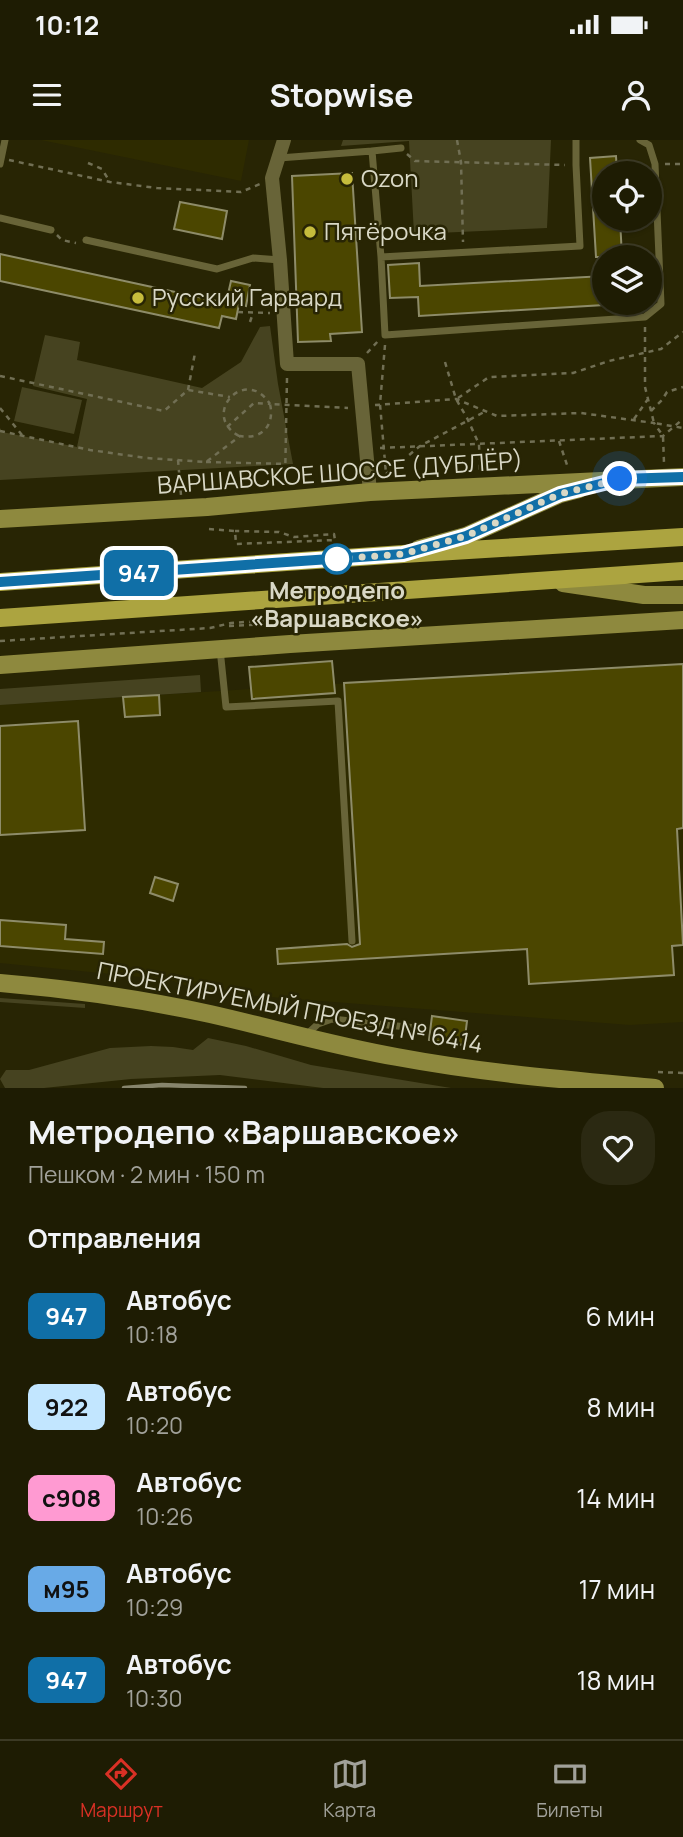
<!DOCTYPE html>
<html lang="ru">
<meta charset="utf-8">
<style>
body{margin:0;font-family:Manrope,sans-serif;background:#2b2912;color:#f1f3f6;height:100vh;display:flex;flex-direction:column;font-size:26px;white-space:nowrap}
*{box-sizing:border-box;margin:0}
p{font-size:23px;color:#a1a19a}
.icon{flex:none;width:38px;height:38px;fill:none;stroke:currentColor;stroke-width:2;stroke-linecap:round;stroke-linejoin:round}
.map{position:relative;height:948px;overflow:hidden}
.side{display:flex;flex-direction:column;background:#1e1c03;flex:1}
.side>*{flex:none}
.badge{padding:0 14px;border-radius:10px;font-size:24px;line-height:46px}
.controls{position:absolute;left:592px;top:21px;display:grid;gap:14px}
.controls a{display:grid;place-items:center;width:70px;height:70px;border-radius:50%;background:#1e1c03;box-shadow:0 2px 5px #0004,0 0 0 2px #3c3a25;font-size:35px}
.you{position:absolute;width:35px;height:35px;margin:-18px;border:5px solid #fff;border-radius:50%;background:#1a73e8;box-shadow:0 0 0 10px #1a73e833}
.map>.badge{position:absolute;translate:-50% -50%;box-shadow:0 0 0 4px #fff}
h2{padding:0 28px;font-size:26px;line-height:63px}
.round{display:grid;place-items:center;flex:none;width:74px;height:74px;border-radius:28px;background:#2b2912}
.overview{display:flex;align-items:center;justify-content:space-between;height:119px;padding:0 28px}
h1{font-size:33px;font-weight:700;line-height:52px}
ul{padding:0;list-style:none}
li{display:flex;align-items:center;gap:21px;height:91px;padding:0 28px}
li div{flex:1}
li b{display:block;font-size:26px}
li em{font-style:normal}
li .badge{min-width:77px;font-weight:700;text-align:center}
.status{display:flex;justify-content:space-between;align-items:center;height:49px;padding:0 35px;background:#1e1c03;direction:ltr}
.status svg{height:19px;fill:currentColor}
header{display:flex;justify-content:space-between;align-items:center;height:91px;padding:0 28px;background:#1e1c03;font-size:32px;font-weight:700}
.tab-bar{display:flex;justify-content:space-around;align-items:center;height:98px;border-top:2px solid #3c3a25;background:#1e1c03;font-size:19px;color:#a1a19a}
.tab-bar a{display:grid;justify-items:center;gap:4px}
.tab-bar .on{color:#d93025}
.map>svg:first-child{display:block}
.built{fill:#2e2b00}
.green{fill:#464320}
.building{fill:#4b4600;stroke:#8e8c69;stroke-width:2}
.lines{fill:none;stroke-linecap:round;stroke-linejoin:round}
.path{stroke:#716f54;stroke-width:2.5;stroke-dasharray:5 5;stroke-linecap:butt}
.service{stroke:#686438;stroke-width:7}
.minor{stroke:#686438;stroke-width:14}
.secondary{stroke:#8e893e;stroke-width:18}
.primary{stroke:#aca440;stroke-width:18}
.rail{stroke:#87856c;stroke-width:4.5}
.line-casing{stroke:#fff;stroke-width:16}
.line{stroke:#106fa7;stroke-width:10}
.walk{stroke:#d9d8c6;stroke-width:7;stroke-dasharray:0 12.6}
.poi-dot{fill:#c6bc3c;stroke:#282504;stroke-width:2.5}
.stop-dot{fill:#fff;stroke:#106fa7;stroke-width:3.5}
.labels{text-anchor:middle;stroke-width:5;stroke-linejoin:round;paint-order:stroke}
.poi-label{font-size:24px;fill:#d9d8c6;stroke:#282504;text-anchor:start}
.street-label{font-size:24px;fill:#d9d8c6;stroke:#282504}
.stop-label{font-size:24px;font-weight:bold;fill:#d9d8c6;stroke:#282504}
</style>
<div class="status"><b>10:12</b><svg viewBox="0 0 49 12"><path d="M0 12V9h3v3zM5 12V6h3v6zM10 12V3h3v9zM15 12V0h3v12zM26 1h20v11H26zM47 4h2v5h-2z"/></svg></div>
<header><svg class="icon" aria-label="menu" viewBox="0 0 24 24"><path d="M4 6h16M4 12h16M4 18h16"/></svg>Stopwise<svg class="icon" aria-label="person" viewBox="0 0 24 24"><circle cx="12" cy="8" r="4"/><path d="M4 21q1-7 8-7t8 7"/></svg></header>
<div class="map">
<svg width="683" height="948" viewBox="0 0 683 948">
<rect width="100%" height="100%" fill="#282504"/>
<!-- built -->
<path class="built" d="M41 0H249L241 41Z
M332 521 334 544 683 524V882L630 885 204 852 171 840 0 823V565L251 549 250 527Z"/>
<!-- green -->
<path class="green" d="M343 0H551L547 88 414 94 409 1 341 6Z
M270 186 278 244 293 324 0 340V288L2 292 77 307 87 259 33 246 45 195 80 202 77 220 202 248 241 222 260 187Z
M22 247 82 260 74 294 14 281Z
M200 535 201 552 0 565V549Z
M0 858 85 864V868L0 862Z
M208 898 246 906 311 925 451 948H323L220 935 131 939 44 948H5L0 939 6 930H29L110 908 151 906 173 907 193 910Z"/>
<!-- building -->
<path class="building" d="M616 16 617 33H604V79H620L622 117H596L590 18Z
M352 33 362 192 330 194 331 201 298 202 292 36Z
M180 62 227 71 222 99 174 89Z
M0 114 226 163 231 141 250 145 246 166 239 164 236 179 222 176 219 188 0 141Z
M419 123 420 146 604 136V165L419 176 418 157 390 158 388 125Z
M332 521 335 553 252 559 249 527Z
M683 524V688L677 689 683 805 672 806 674 835 529 844 527 809 278 824 277 809 347 804 352 807 360 804 344 543Z
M159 555 160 575 125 577 123 557Z
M78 581 85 690 0 695V586Z
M155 737 178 744 173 761 150 753Z
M0 780 66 785 65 799 104 802 103 814 0 806Z
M432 876 467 881 464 905 429 900Z"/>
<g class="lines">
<!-- path -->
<path class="path" d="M457 0 461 22 463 102
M407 14 415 21 565 25
M9 20 110 42 157 48 241 52 260 44
M88 23 102 29 110 42
M665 24H683
M57 95 62 100 76 103
M238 172 270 173
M250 182 253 173
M645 187V247L654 283 683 288
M385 205 380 264 386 334 388 337
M367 213 379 200
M445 222 456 259 467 278 479 304 480 333
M0 236 164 271 188 250 230 257
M188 250 195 213
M458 258 489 237 573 233 609 221 661 209 683 192
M375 265 456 259 497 276 581 273 654 283 663 296 664 323
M0 268 22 295
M651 271 662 260 667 252 683 247
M634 279 648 259
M227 287 254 263 270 264
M0 291 90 310 146 318 206 322 240 296C262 300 275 285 270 264L348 268
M239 296C200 275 245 225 270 264
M559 301 568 328
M380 308 663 296 683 279
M178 320 181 355
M206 322 286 324
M386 334 420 306 486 271
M285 343 287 238
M209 389 235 391 236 404 335 400 334 394 294 397 279 392 235 391
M229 486 287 483
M0 501 210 488 231 483 327 476 328 488
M658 932 683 933"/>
<!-- service -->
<path class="service" d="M372 11 401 8
M279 18 372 11 381 117 385 195 645 177 661 164 655 24 649 5 640 0
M0 24 5 0
M0 78 51 90
M86 100 217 129 253 118 280 120
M381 117 580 106 576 25V0
M220 509 226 567 338 561 352 801
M306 895 318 884 332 879 416 888"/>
<!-- minor -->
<path class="minor" d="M284 0 272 38 280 120 287 224H358L370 352"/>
<!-- secondary -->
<path class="secondary" d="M0 379 207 367 370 352 683 337
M419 409 466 396 560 354 579 349
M563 443 644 455H683
M0 525 290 504 683 480
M0 843C70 849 141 859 210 874 272 888 334 906 397 917 482 933 569 940 655 948"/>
<!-- primary -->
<path class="primary" d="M0 442 403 414 683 397
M0 478 683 431"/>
<!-- rail -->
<path class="rail" d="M124 948 162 945 245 948"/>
</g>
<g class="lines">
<defs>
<path id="line" d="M0 442 403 414 466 396 560 354 620 339 683 337"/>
</defs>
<!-- line casing -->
<use href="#line" class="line-casing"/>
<!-- line -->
<use href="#line" class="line"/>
<!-- walk -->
<path class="walk" d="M337 419 403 414 466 396 560 354 620 339"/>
</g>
<!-- markers -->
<g class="poi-dot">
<circle cx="347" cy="39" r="7"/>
<circle cx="310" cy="92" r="7"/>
<circle cx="138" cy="158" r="7"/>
</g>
<circle class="stop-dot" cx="337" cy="419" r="14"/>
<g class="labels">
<!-- poi labels -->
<g class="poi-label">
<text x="361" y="47">Ozon</text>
<text x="324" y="100">Пятёрочка</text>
<text x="152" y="166">Русский Гарвард</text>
</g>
<!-- street labels -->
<g class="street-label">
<text transform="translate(340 333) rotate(-4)" y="8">ВАРШАВСКОЕ ШОССЕ (ДУБЛЁР)</text>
<text transform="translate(290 868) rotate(11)" y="8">ПРОЕКТИРУЕМЫЙ ПРОЕЗД № 6414</text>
</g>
<!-- stop labels -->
<g class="stop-label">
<text x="337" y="459">Метродепо<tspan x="337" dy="28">«Варшавское»</tspan></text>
</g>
</g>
</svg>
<div class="controls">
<a><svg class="icon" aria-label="locate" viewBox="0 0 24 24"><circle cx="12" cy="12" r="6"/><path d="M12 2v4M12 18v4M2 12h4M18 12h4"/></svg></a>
<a><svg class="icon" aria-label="layers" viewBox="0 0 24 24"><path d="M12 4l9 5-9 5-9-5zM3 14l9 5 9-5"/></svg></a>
</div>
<div class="you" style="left:620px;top:339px"></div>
<b class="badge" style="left:139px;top:433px;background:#106fa7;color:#fff">947</b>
</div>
<section class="side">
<div class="overview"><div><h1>Метродепо «Варшавское»</h1><p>Пешком · 2 мин · 150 m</p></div><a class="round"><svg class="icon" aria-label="heart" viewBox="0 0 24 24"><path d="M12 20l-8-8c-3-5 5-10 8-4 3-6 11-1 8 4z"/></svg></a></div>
<h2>Отправления</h2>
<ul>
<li><span class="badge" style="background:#106fa7;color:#fff">947</span><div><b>Автобус</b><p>10:18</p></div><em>6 мин</em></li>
<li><span class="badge" style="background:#c2e6ff;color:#111">922</span><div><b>Автобус</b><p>10:20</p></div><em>8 мин</em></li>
<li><span class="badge" style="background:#ff9ad2;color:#111">с908</span><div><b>Автобус</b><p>10:26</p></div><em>14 мин</em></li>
<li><span class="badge" style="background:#68aae7;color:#111">м95</span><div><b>Автобус</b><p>10:29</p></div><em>17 мин</em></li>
<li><span class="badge" style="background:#106fa7;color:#fff">947</span><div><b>Автобус</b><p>10:30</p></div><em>18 мин</em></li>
</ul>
</section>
<nav class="tab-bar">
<a class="on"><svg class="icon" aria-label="directions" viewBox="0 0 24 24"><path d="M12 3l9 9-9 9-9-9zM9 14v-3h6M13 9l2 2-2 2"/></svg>Маршрут</a>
<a><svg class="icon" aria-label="map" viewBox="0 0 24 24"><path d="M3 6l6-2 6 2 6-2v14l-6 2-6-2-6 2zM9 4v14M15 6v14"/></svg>Карта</a>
<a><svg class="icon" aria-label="tickets" viewBox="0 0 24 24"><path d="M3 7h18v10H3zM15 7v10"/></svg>Билеты</a>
</nav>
